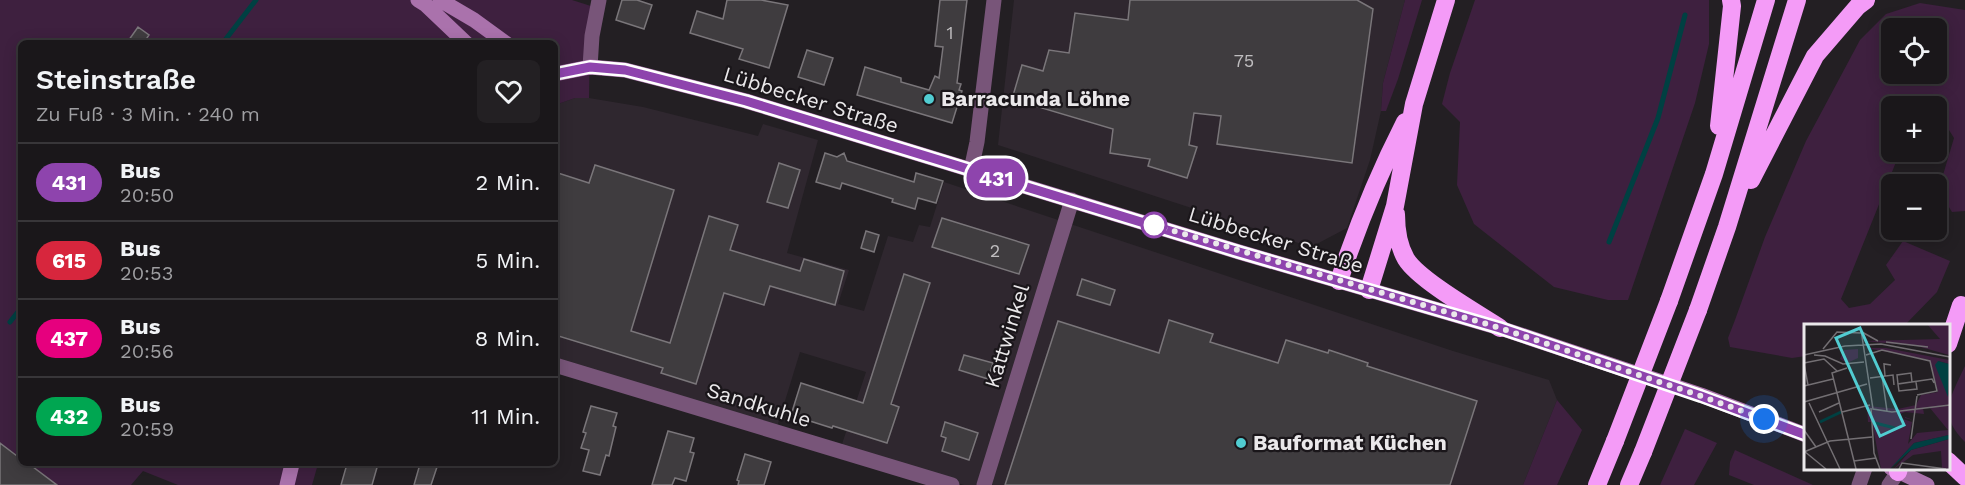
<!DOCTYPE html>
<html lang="de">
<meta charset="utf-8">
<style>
body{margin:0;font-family:"Work Sans",sans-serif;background:#232023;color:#f1f3f6;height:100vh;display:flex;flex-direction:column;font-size:22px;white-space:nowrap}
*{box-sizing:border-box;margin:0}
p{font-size:20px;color:#9f9fa2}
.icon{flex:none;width:33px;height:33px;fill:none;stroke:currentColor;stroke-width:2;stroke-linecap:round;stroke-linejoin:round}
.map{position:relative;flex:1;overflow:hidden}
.panel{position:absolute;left:18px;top:40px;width:540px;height:426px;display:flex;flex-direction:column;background:#1a171a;border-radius:9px;box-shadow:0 3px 15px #0003,0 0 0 2px #383639}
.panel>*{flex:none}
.badge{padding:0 12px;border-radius:20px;font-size:21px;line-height:39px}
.tools{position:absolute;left:1881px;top:18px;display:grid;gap:12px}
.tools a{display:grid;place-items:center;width:66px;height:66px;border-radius:9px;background:#1a171a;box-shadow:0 3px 15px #0003,0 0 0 2px #383639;font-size:30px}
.you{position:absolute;width:30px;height:30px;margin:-15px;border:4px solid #fff;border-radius:50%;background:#1a73e8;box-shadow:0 0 0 9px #1a73e833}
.map>.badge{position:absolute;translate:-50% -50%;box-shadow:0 0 0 3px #fff}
.round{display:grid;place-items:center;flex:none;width:63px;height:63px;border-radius:9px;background:#232023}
.headline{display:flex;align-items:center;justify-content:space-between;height:102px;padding:0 18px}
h1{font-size:28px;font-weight:600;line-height:45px}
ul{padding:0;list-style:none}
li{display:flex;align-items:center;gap:18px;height:78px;padding:0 18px;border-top:2px solid #383639}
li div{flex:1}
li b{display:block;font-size:22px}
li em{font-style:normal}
li .badge{min-width:66px;font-weight:700;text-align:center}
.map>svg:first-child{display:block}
.built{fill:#2f272f}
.green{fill:#3e203f;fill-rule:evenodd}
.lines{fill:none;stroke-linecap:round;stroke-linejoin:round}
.stream{stroke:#004042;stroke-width:5}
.building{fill:#3f3c3f;stroke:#7a767a;stroke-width:1.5}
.street{stroke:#785579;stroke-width:15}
.secondary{stroke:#aa72ac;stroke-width:15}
.highway{stroke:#f49bf7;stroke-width:18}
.highway-bridge{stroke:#f49bf7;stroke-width:18}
.line-casing{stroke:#fff;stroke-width:14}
.line{stroke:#8e44ad;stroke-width:9}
.walk{stroke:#eae8ea;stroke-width:6;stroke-dasharray:0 10.8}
.poi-dot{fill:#51ccd1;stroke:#1a161a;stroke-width:2}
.stop-dot{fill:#fff;stroke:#8e44ad;stroke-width:3}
.labels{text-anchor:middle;stroke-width:4.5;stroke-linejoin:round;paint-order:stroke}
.number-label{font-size:18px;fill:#bfbdbf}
.poi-label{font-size:21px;font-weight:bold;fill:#eae8ea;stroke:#1a161a;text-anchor:start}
.street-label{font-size:21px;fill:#eae8ea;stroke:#1a161a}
.inset-river{fill:none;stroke:#004042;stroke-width:3}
.inset-road{fill:none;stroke:#736f73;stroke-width:1.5}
.view{fill:#51ccd1;fill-opacity:0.15;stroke:#51ccd1;stroke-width:3}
.inset-edge{fill:none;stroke:#eae8ea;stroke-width:3}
</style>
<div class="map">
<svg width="1965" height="485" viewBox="0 0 1965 485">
<rect width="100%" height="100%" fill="#231f23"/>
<!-- built -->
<path class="built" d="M1014 0H1405L1383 83 1381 111 1370 160 1347 228 1311 247 998 145Z
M575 98H589L643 107 758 136 763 124 818 140 787 253 849 270 838 304 864 311 888 236 913 242 919 225 930 227 944 182 1453 351 1549 380 1557 400 1523 485H964L841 447 866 372 800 352 777 427 555 362V105Z"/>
<!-- green -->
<path class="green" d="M0 0H572L594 7 590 32 589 98H575L555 105V44H21V464H318L312 485H178L143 471 131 485H0Z
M1405 0H1422L1398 79 1386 111H1381L1383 83Z
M1475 0H1709V44L1695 103 1628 300H1608L1554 287 1474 224 1457 185 1460 122 1442 104 1450 73Z
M1920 3 1965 10V211L1952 212 1942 196 1943 175 1954 138 1944 122 1937 119 1936 106H1892V152H1900L1841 299 1849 308 1870 304 1895 280 1886 265 1903 241 1950 261 1937 292 1904 326H1806V356L1792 358 1730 347 1728 338 1735 320 1765 237 1806 141 1860 40 1886 14ZM1892 28H1936V74H1892Z
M1965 366V442C1937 415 1951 396 1965 366Z
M1557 400 1582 430 1557 485H1523Z
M1685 429 1717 443 1694 485H1660Z
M1735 450 1813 485H1754L1729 475 1730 462Z"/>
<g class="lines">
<!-- stream -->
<path class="stream" d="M222 44 256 0
M1609 242 1658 118 1685 15
M10 322 21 308"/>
</g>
<!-- building -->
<path class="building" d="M622 0H637L652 5 644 29 616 20Z
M727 0H761L788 5 769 68 739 59 743 49 690 33 697 11 723 19Z
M940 0H967L957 83 961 84 959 90 962 91 952 123 857 95 865 67 901 78V82L929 90 935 76 939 78 943 47 935 46Z
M1130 0H1357L1373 9 1352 163 1217 144 1221 116 1194 113 1189 145 1197 147 1187 178 1148 166 1150 159 1110 153 1113 129 1012 99 1022 65 1043 71 1049 50 1069 53 1075 13 1128 20Z
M138 27 149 35 143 44H126Z
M807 50 833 58 824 85 798 77Z
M825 153 837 157 844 153 847 161 914 182 916 173 943 181 936 203 918 198 915 209 892 202 893 199 842 183 840 189 816 182Z
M779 163 800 170 788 208 767 202Z
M595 165 674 190 631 331 670 343 709 216 738 225 730 250 800 271 804 259 844 271 835 305 770 286 764 305 724 293 696 384 661 373 663 368 555 335V172L589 183Z
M942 218 1029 245 1019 274 932 247Z
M866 231 879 235 874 252 861 248Z
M904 274 930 283 891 404 899 407 887 443 833 426 832 428 791 415 801 383 863 403Z
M1082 279 1115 290 1110 305 1077 295Z
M1169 320 1213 334 1210 342 1278 363 1286 340 1328 353 1329 350 1368 363 1367 366 1477 401 1450 485H1005L1058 321 1159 353Z
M964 355 993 363 988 379 959 370Z
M591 406 617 413 613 426 616 427 609 456 606 455 600 475 583 471 589 450 581 448 586 433 583 432Z
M945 422 978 433 969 460 942 451 946 438 941 436Z
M668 431 694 438 690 452 694 453 686 481 675 478 672 485H652Z
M0 443 21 459V464H29L57 485H0Z
M745 454 771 462 764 485H738L739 481 737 480Z
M347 464H378L372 485H341Z
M420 464H438L431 485H414Z"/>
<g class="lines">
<!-- street -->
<path class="street" d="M590 67 592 36 599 0
M971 170 977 142 994 0
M555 365 952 485
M984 485 1072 200
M1859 485 1865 468
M1889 485 1898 472"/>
<!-- secondary -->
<path class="secondary" d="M418 0 426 5 467 44
M440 0 474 20 507 44
M555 74 590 67 625 70 746 101 1239 252 1500 328 1701 395 1806 435
M1891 468 1927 485
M287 485 292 464"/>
<!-- highway -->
<path class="highway" d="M1719 126 1732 6 1731 0
M1751 180 1815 56 1858 6 1866 0
M1396 214C1396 230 1398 245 1406 259 1419 280 1477 313 1500 328
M1339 281C1357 227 1379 173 1405 122
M1369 290 1395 206 1414 104 1446 0
M1669 301 1714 174 1766 0
M1698 310 1727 227 1797 0
M1948 344 1961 305
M1948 461 1965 477
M1898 472 1899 468
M1597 485 1615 441
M1629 485 1643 452"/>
<!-- highway-bridge -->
<path class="highway-bridge" d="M1615 441 1669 301
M1643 452 1698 310"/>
</g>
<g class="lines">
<defs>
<path id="line" d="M555 74 590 67 625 70 746 101 1239 252 1500 328 1701 396 1806 435"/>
</defs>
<!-- line casing -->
<use href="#line" class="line-casing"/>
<!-- line -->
<use href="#line" class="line"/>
<!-- walk -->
<path class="walk" d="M1154 225 1500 328 1701 396 1764 419"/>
</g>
<!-- markers -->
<g class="poi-dot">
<circle cx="929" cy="99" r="6"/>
<circle cx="1241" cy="443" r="6"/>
</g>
<circle class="stop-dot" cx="1154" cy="225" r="12"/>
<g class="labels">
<!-- number labels -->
<g class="number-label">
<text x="950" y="39">1</text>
<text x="1244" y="67">75</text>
<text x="995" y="257">2</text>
</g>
<!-- poi labels -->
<g class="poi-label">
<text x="941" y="106">Barracunda Löhne</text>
<text x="1253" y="450">Bauformat Küchen</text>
</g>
<!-- street labels -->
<g class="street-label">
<text transform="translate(811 100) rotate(17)" y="7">Lübbecker Straße</text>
<text transform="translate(1276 240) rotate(17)" y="7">Lübbecker Straße</text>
<text transform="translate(1007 336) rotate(-73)" y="7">Kattwinkel</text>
<text transform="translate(759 405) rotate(17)" y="7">Sandkuhle</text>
</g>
</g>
<!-- overview -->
<g transform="translate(1804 324)">
<rect width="146" height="146" fill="#231f23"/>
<path d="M123 0H145V31L113 22 60 17 136 15ZM62 24H82L145 36V40L134 37 145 73V111L110 119 86 145H77L68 98H42H64L63 82 94 85 112 81 117 71 134 68 126 36ZM119 84H126L144 106 113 109 104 120 108 98 96 94V90L101 88V94L109 96 101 93V88L120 90ZM40 26 54 25V34L43 39 36 35ZM145 115V145L138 144 137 127 109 131 90 145 107 126Z" fill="#3e203f" fill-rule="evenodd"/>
<path d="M134 37 145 40 144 73 131 41ZM145 111V115L107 126 86 145 110 119Z" fill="#004042"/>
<path class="inset-river" d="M16 98 37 88M71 99 91 104"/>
<path class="inset-road" d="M57 6 69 85 88 88 146 81M58 8 74 17M82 18 124 23M19 25 33 8 57 9M0 31 41 22 77 20 146 33M10 31 21 32 39 40 60 38M62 31 78 26 126 37 133 67 113 71M0 39 20 35 33 47M0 40 4 61M78 52 83 87M81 52 80 40 87 41M66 54 89 51 90 61M112 58 113 65 95 67 94 60 128 55 130 59M94 60 93 51 107 49 108 58M0 62 29 55M33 69 52 145M33 69 28 49 43 44M0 78 63 60M5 79 36 145M67 84 70 129 76 145M15 88 35 79M38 88 66 81M0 106 12 123M107 115 113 72M0 127 22 145M0 128 26 117 68 113M50 137 72 134M95 145 98 139 142 145"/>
<path class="view" d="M56 4 100 101 76 112 32 14Z"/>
<rect width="146" height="146" class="inset-edge"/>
</g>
</svg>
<div class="tools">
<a><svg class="icon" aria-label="locate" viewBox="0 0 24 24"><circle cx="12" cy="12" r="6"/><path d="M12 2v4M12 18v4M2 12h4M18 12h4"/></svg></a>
<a>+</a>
<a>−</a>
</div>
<div class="you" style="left:1764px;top:419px"></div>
<b class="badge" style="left:996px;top:178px;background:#8e44ad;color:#fff">431</b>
<section class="panel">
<div class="headline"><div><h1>Steinstraße</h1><p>Zu Fuß · 3 Min. · 240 m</p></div><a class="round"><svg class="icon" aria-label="heart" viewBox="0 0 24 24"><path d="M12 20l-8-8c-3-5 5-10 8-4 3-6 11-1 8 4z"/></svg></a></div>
<ul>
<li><span class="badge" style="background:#8e44ad;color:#fff">431</span><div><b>Bus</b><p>20:50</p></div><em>2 Min.</em></li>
<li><span class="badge" style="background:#d7263d;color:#fff">615</span><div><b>Bus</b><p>20:53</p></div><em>5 Min.</em></li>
<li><span class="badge" style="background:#e6007e;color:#fff">437</span><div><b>Bus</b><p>20:56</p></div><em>8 Min.</em></li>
<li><span class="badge" style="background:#00a651;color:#fff">432</span><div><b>Bus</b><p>20:59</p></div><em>11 Min.</em></li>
</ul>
</section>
</div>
